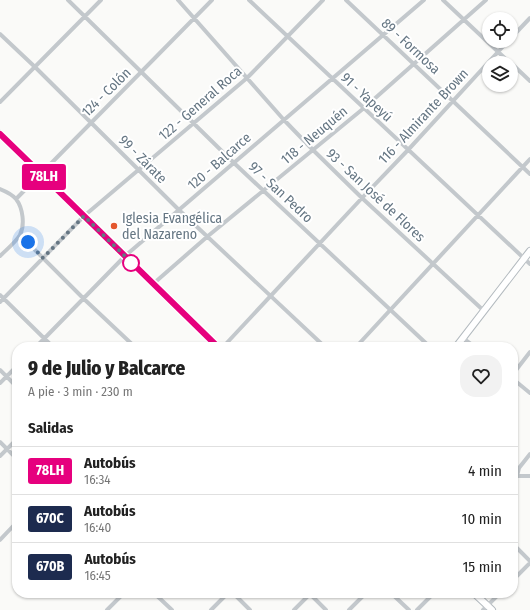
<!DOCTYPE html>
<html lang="es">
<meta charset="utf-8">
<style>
body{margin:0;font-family:"Fira Sans Condensed",sans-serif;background:#f2f2f2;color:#222;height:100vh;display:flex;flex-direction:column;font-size:15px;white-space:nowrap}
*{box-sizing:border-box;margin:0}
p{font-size:13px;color:#767676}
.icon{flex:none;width:22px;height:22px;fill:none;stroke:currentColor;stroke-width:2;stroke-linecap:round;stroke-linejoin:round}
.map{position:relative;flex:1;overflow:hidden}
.drawer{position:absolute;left:12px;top:342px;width:506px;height:256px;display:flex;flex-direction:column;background:#fff;border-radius:16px;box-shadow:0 1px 3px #0004}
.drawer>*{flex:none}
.badge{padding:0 8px;border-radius:3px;font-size:14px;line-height:26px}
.fabs{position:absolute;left:482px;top:12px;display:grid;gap:8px}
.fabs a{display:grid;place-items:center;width:36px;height:36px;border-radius:50%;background:#fff;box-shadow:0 1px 3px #0004;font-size:20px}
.you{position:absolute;width:20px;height:20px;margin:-10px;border:3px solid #fff;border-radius:50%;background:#1a73e8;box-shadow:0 0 0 6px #1a73e833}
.map>.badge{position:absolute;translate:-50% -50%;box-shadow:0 0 0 2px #fff}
h2{padding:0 16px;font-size:15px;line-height:36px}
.round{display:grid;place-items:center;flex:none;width:42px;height:42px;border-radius:16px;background:#f2f2f2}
.head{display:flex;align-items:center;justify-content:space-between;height:68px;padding:0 16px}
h1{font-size:19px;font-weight:800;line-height:30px}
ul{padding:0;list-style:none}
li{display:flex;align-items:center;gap:12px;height:48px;padding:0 16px;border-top:1px solid #e0e0e0}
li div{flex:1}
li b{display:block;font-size:15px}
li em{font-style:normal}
li .badge{min-width:44px;font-weight:700;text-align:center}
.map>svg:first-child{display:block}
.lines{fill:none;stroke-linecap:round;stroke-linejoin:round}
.secondary-casing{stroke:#b3babf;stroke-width:8}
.street{stroke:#c3c8cc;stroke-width:4}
.secondary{stroke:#fff;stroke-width:6}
.line-casing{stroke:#fff;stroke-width:9}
.line{stroke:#e6007e;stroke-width:6}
.walk{stroke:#657683;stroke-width:4;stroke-dasharray:0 7.2}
.poi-dot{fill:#e4572e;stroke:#fff;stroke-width:1.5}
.stop-dot{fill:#fff;stroke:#e6007e;stroke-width:2}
.labels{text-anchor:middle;stroke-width:4;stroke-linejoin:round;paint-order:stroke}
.street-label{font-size:14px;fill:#657683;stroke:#fff}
.poi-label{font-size:14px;fill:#657683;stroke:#fff;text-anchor:start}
</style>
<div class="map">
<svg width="530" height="610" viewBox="0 0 530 610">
<rect width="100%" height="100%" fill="#fafaf8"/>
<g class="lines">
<defs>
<path id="secondary" d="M0 134 218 347
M456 347 530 251
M474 593 492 610"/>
</defs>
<!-- secondary casing -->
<use href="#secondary" class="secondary-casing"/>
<!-- street -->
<path class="street" d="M68 0 234 163 430 347
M178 0 284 120 313 150 362 198 484 311
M249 0 530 264
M346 0 530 174
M443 0 510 63
M0 34 35 67 179 210 325 347
M511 38 530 18
M511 63 530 81
M0 102 101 0
M0 189C5 191 12 194 16 199 23 208 25 225 20 235 15 243 6 250 0 256
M16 199 212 0
M20 235 84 299 135 347
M153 284 208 236 364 108 486 0
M0 295 53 347
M0 302 84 216 247 78 323 0
M463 338 475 347
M36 347 125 256 424 0
M223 347 362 198 408 150 508 41
M356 347 530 159
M0 370 17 387
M513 374 530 352
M513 379 530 393
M0 383 17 366
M0 442 17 459
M0 456 17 439
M513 476H530
M517 476 519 468 530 454
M0 540 17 522
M513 544 530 561
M513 580 530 563
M154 593 172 610
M233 593 250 610
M309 593 326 610
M391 593 409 610
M107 610 124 593
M211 610 228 593
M294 610 311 593
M349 610 366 593
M417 610 434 593
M483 610 500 593"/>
<!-- secondary -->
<use href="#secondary" class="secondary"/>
</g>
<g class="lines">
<defs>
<path id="line" d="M0 134 33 166 218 347"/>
</defs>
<!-- line casing -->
<use href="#line" class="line-casing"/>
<!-- line -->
<use href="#line" class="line"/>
<!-- walk -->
<path class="walk" d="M28 242 43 258 84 216 132 263H131"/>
</g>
<!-- markers -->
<circle class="poi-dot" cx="114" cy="226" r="4"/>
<circle class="stop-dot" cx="131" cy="263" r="8"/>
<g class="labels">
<!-- street labels -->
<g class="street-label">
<text transform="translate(411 46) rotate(43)" y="5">89 - Formosa</text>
<text transform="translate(106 92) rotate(-45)" y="5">124 - Colón</text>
<text transform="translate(367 97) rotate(43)" y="5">91 - Yapeyú</text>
<text transform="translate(200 103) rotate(-41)" y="5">122 - General Roca</text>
<text transform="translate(423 116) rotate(-47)" y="5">116 - Almirante Brown</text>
<text transform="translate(314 135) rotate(-40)" y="5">118 - Neuquén</text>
<text transform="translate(143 159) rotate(45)" y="5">99 - Zárate</text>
<text transform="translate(219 161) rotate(-41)" y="5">120 - Balcarce</text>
<text transform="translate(281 192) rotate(43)" y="5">97 - San Pedro</text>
<text transform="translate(376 195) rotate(43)" y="5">93 - San José de Flores</text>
</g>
<!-- poi labels -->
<g class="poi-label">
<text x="122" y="223">Iglesia Evangélica<tspan x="122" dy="16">del Nazareno</tspan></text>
</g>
</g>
</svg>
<div class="fabs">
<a><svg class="icon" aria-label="locate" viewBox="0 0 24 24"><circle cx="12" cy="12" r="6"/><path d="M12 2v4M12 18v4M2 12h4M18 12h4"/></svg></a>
<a><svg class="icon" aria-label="layers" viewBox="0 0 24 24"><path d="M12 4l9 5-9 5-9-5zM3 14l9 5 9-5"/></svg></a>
</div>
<div class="you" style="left:28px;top:242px"></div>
<b class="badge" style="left:44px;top:177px;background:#e6007e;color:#fff">78LH</b>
<section class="drawer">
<div class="head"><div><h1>9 de Julio y Balcarce</h1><p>A pie · 3 min · 230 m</p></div><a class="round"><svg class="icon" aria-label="heart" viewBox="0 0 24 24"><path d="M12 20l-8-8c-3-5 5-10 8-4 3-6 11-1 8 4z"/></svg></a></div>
<h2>Salidas</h2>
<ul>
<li><span class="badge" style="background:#e6007e;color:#fff">78LH</span><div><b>Autobús</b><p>16:34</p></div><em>4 min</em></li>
<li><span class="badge" style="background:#1d2b4f;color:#fff">670C</span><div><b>Autobús</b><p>16:40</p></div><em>10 min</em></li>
<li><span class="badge" style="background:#1d2b4f;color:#fff">670B</span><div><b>Autobús</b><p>16:45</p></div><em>15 min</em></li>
</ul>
</section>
</div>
